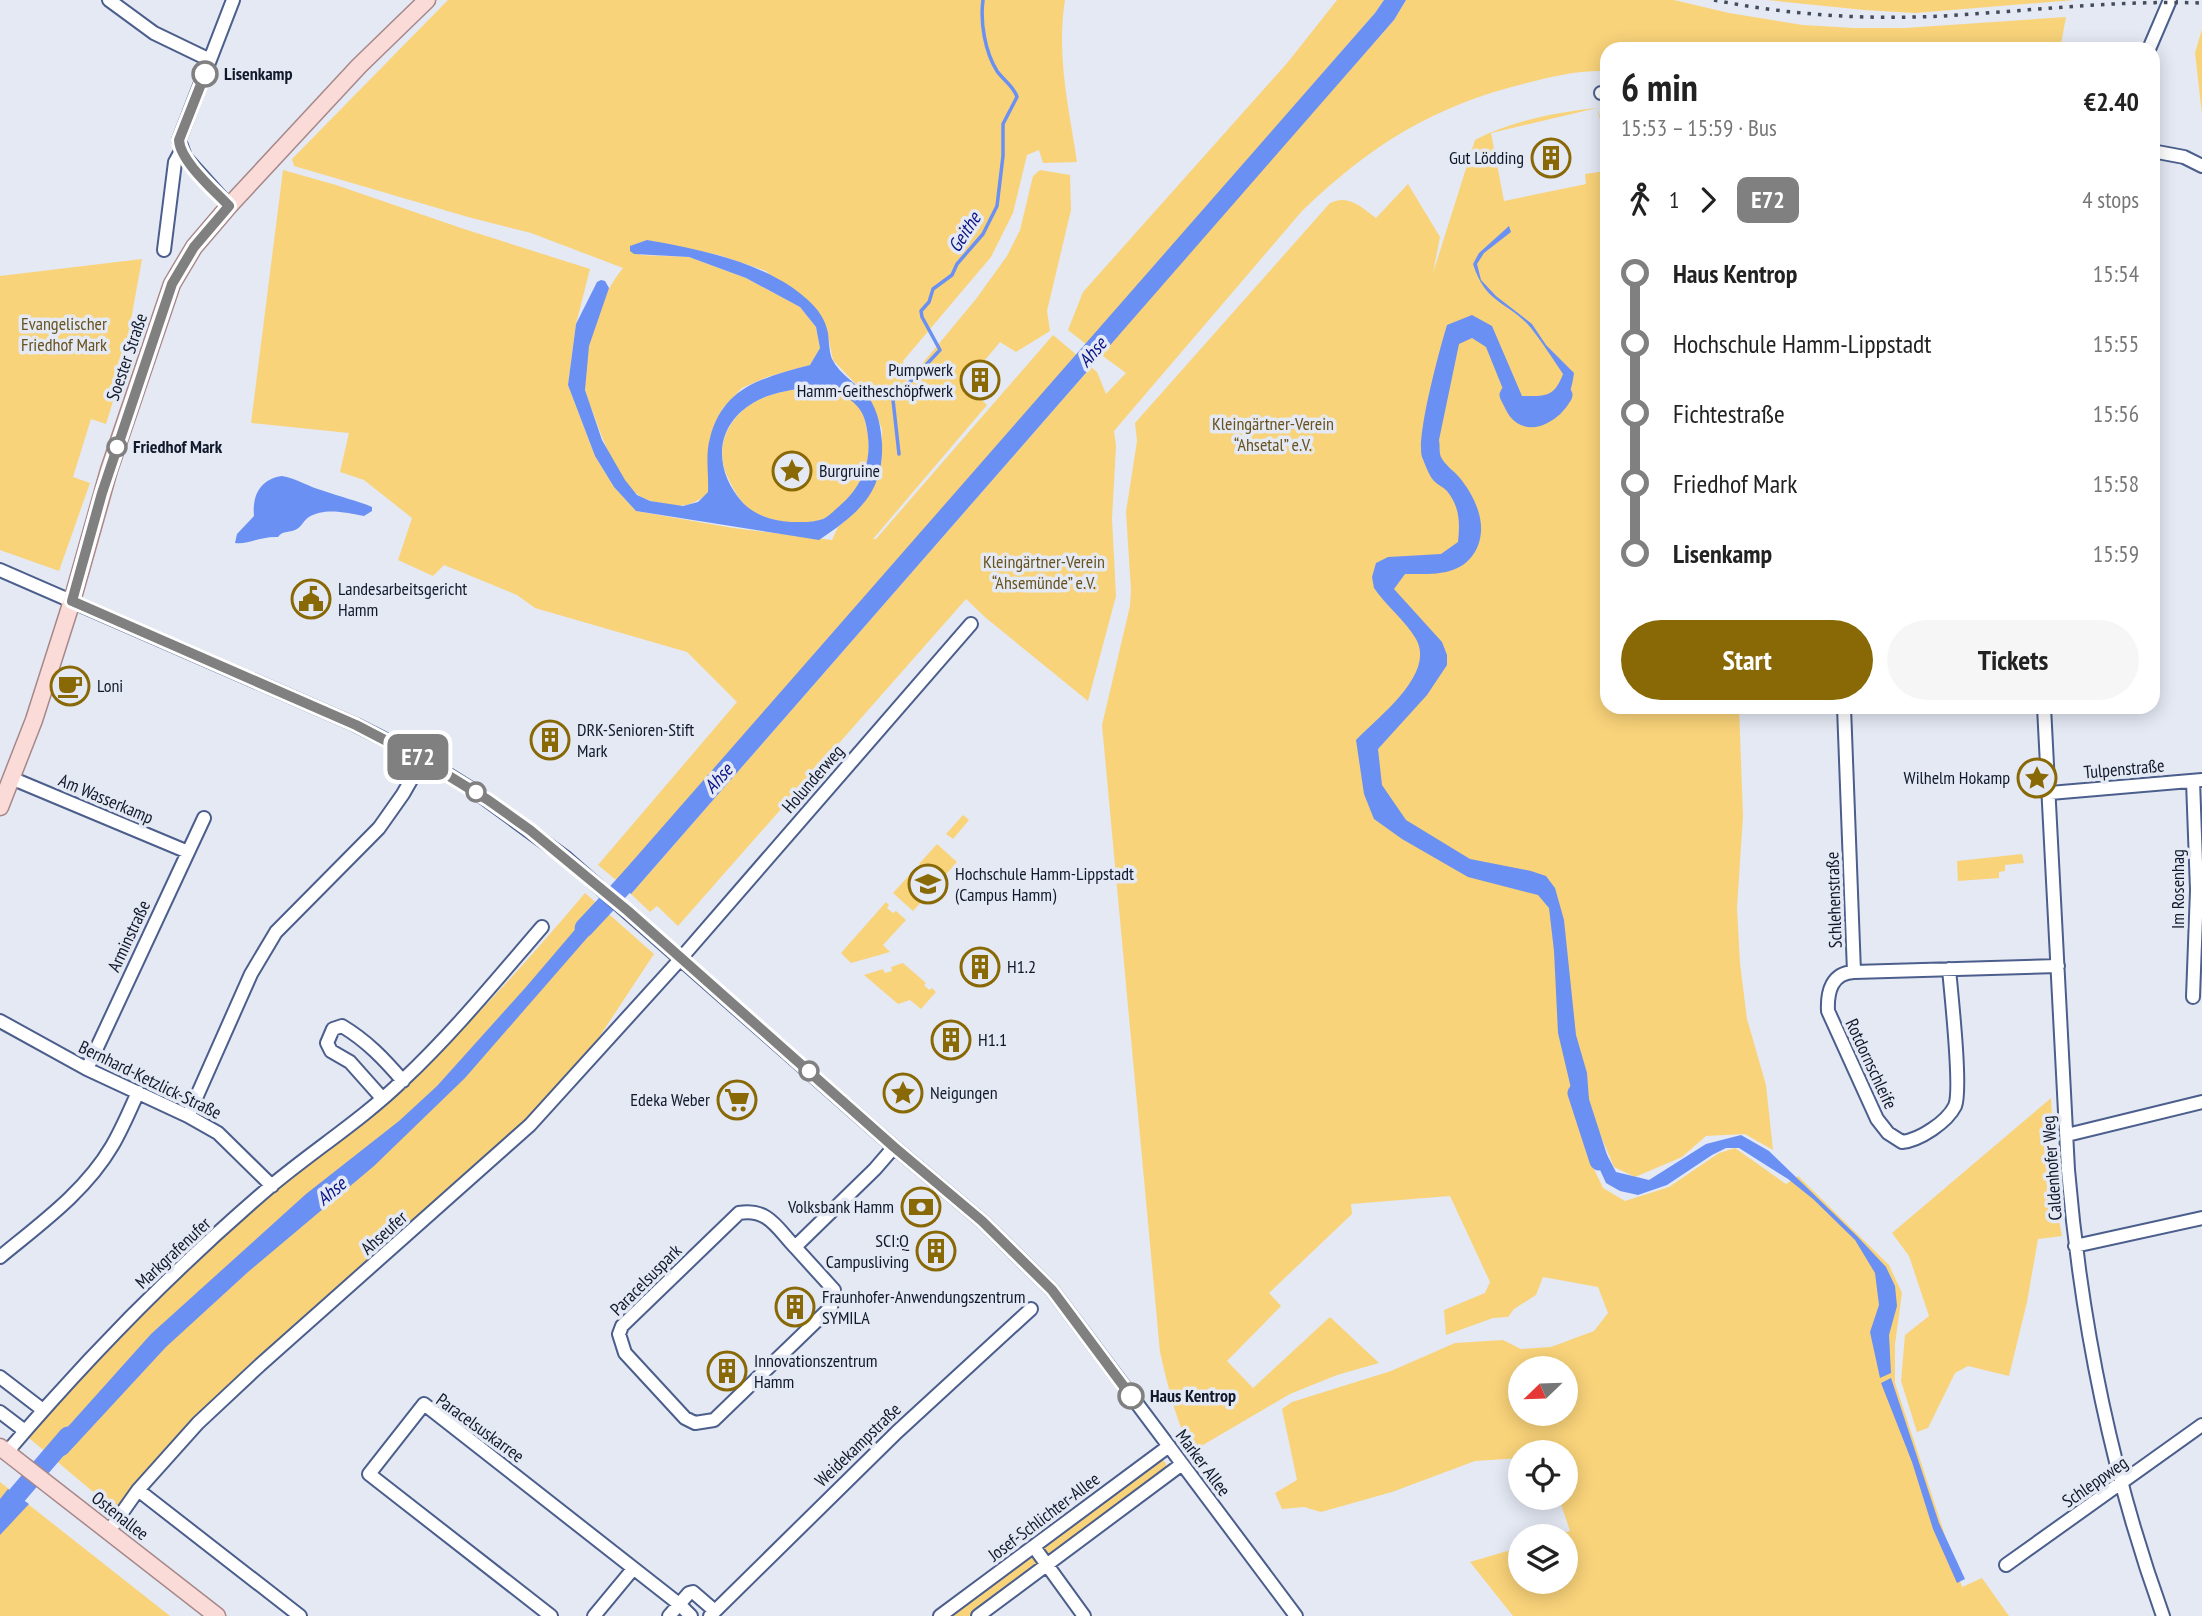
<!DOCTYPE html>
<meta charset="utf-8">
<style>
body{margin:0;font-family:"PT Sans Narrow",sans-serif;background:#f6f6f6;color:#222;height:100vh;display:flex;flex-direction:column;font-size:26px;white-space:nowrap}
*{box-sizing:border-box;margin:0}
p{font-size:23px;color:#767676}
.icon{flex:none;width:38px;height:38px;fill:none;stroke:currentColor;stroke-width:2;stroke-linecap:round;stroke-linejoin:round}
.map{position:relative;flex:1;overflow:hidden}
.panel{position:absolute;left:1600px;top:42px;width:560px;height:672px;display:flex;flex-direction:column;background:#fff;border-radius:21px;box-shadow:0 4px 18px #0003}
.panel>*{flex:none}
.badge{padding:0 14px;border-radius:10px;font-size:24px;line-height:46px}
.needle{width:46px;rotate:247deg}
.controls{position:absolute;left:1508px;top:1356px;display:grid;gap:14px}
.controls a{display:grid;place-items:center;width:70px;height:70px;border-radius:50%;background:#fff;box-shadow:0 4px 18px #0003;font-size:35px}
.map>.badge{position:absolute;translate:-50% -50%;box-shadow:0 0 0 4px #fff}
.legs{display:flex;align-items:center;gap:10px;height:77px;padding:0 21px;font-size:23px}
.legs p{margin-inline-start:auto}
.headline{display:flex;align-items:center;justify-content:space-between;height:119px;padding:0 21px}
h1{font-size:38px;font-weight:700;line-height:52px}
.action{display:flex;gap:14px;margin-top:auto;padding:14px 21px}
.action a{flex:1;height:80px;border-radius:42px;background:#896906;color:#fff;font-size:28px;font-weight:700;line-height:80px;text-align:center}
.action a+a{background:#f6f6f6;color:#222}
ul{padding:0 21px;list-style:none}
li{display:flex;align-items:center;gap:24px;height:70px;font-size:26px}
li i{display:grid;place-items:center;width:10px;height:100%;margin:0 9px;background:currentColor}
li i::after{content:'';width:18px;height:18px;margin:-9px;border:5px solid;border-radius:50%;background:#fff}
li p{margin-inline-start:auto}
li:first-child i{background:linear-gradient(#0000 50%,currentColor 0)}
li:last-child i{background:linear-gradient(currentColor 50%,#0000 0)}
.map>svg:first-child{display:block}
.green{fill:#f9d37a;fill-rule:evenodd}
.water{fill:#6a90f3;fill-rule:evenodd}
.lines{fill:none;stroke-linecap:round;stroke-linejoin:round}
.stream{stroke:#6a90f3;stroke-width:3.5}
.river{stroke:#6a90f3;stroke-width:19}
.minor-casing{stroke:#4b5e8c;stroke-width:16}
.major-casing{stroke:#a6888a;stroke-width:19}
.minor{stroke:#fff;stroke-width:12}
.major{stroke:#fadbd7;stroke-width:16}
.rail{stroke:#434b5c;stroke-width:3.5;stroke-dasharray:3.5 7;stroke-linecap:butt}
.line-1-casing{stroke:#fff;stroke-width:16}
.line-1{stroke:#808080;stroke-width:10}
.stop-1-dot{fill:#fff;stroke:#808080;stroke-width:3.5}
.labels{text-anchor:middle;stroke-width:7;stroke-linejoin:round;paint-order:stroke}
.stop-label{font-size:18px;font-weight:bold;fill:#11192c;stroke:#e4e9f4;text-anchor:start}
.poi-label{font-size:18px;fill:#11192c;stroke:#e4e9f4;text-anchor:start}
.park-label{font-size:18px;fill:#67521f;stroke:#e4e9f4}
.street-label{font-size:18px;fill:#11192c;stroke:#e4e9f4}
.water-label{font-size:19px;font-style:italic;fill:#0a1388;stroke:#e4e9f4}
</style>
<div class="map">
<svg width="2202" height="1616" viewBox="0 0 2202 1616">
<rect width="100%" height="100%" fill="#e4e9f4"/>
<!-- green -->
<path class="green" d="M448 0H1065C1056 55 1069 108 1077 162L1043 163 1039 150 1027 155 1013 213 991 257 903 361 907 382 976 299 1007 256 1020 230 1033 176 1040 170 1070 175 1071 210 1047 311 1050 331 1016 352 1000 342 965 384 987 405 873 539H876L1053 335 1078 356 812 664 616 880 598 865 737 702 687 652 535 608 517 595 444 565 433 576 398 560 412 518 364 480 340 472 349 433 251 423 283 170 336 185 461 228 590 269 576 324 568 385 595 456 614 487 636 511 733 528 832 540 838 527 860 507 880 472 882 455V429L870 399 833 360 827 331 766 271 719 255 647 240 640 255 689 257 746 278 800 307 816 327 820 348 810 365 767 377 742 388 722 409 708 493C694 505 683 508 665 504 656 502 647 501 640 496 619 483 603 440 595 418 592 409 586 398 585 388 584 348 598 298 623 268L531 233 468 217 294 166 292 159Z
M1337 0H1384L1375 13 1087 345 1068 330 1083 292 1288 62Z
M1406 0H1674L1729 13 1803 25 1854 28H1905L2066 17 2060 49H1606V71C1580 70 1552 76 1527 83 1433 106 1372 144 1302 211L1114 431 1116 446 1112 519 1116 596 1088 701 986 618 966 599 678 926 657 906 650 912 631 894 1091 367 1097 372 1106 394 1126 373 1100 354 1394 20Z
M1767 0H2075L1915 13 1864 10Z
M2202 29V114L2195 53Z
M1597 108 1491 133 1504 201 1586 184 1585 174 1606 171V707H1739L1743 816 1737 908 1740 963 1747 1019 1766 1085 1773 1150 1745 1134 1706 1136 1682 1157 1635 1177 1614 1167 1600 1134 1583 1140 1586 1152 1603 1188 1625 1201 1669 1187 1719 1153 1735 1148 1786 1184 1798 1176 1889 1265 1902 1293 1895 1344V1383L1962 1587 1982 1578 2009 1616H1513L1470 1562 1521 1547V1582H1566V1536H1554L1570 1531 1559 1498H1566V1452H1521V1458L1475 1461 1392 1492 1321 1512 1304 1507 1282 1509 1275 1493 1297 1480 1282 1409 1292 1402 1391 1371 1455 1343 1503 1340 1521 1349 1551 1347 1594 1331 1608 1313 1598 1287 1543 1277 1536 1295 1514 1309 1508 1317 1493 1318 1446 1335 1444 1310 1485 1293 1490 1282 1450 1196 1351 1204 1352 1214 1269 1293 1281 1306 1227 1361 1253 1388 1330 1317 1379 1363 1337 1375 1290 1394 1191 1452C1176 1420 1168 1387 1160 1352L1102 725 1130 606 1131 590 1126 512 1137 441 1135 423 1330 203C1349 194 1361 207 1376 218L1408 184 1440 237 1433 273 1475 140C1511 121 1557 112 1597 108L1606 132V143ZM1521 1368H1566V1414H1521Z
M142 259 121 375 106 424 91 419 73 477 90 483 59 571 0 550V276Z
M809 387C827 389 845 392 858 406 865 414 866 426 868 436 873 467 853 506 823 519 803 527 774 522 755 513 743 507 735 492 729 480 714 452 725 420 753 403 769 393 791 390 809 387Z
M963 815 969 820 953 839 946 834Z
M937 844 957 862 939 882 919 864Z
M2022 854 2024 863 2005 865V871L1999 872V878L1958 881 1957 861Z
M914 870 934 888 913 911 893 893Z
M585 893 654 954 584 1060 423 1222 259 1361 117 1512 29 1438C102 1347 184 1262 273 1187 313 1155 357 1127 395 1093 464 1032 526 963 585 893Z
M886 902 889 905 887 908 893 913 896 911 906 920 883 945 890 952 851 963 841 953Z
M903 963 926 983 924 985 929 990 932 988 936 992 921 1009 910 1000 898 1004 864 975 883 969 885 973 892 971 891 967Z
M2051 1098 2057 1210 2062 1236 2038 1239 2027 1302 2009 1376 1968 1366 1955 1373 1928 1428 1917 1432 1901 1381 1905 1335 1929 1316 1909 1256 1892 1233Z
M1162 1459 1165 1462 1168 1470 1047 1556 1043 1550 1044 1546Z
M0 1482 170 1616H0Z
M1030 1556 1037 1560 1036 1567 969 1616H947Z"/>
<!-- water -->
<path class="water" d="M1384 0H1406L1394 20 631 894 616 880 1375 13Z
M1509 226 1511 232 1484 253 1477 264 1481 280 1496 296 1532 324 1546 345 1574 373C1569 411 1555 413 1520 415L1507 399 1486 347 1472 338 1459 344 1439 440C1440 445 1439 453 1441 457 1444 464 1454 471 1459 477 1475 496 1488 524 1477 548 1463 577 1433 574 1405 574L1394 589 1442 642 1447 655V665L1427 695 1378 749 1382 785 1406 820 1470 859 1531 871 1546 876 1555 888 1564 920 1576 1035 1587 1073 1590 1113 1578 1118 1558 1033 1554 951 1549 908 1538 895 1468 877 1402 839 1374 819 1364 794 1356 740C1378 717 1436 674 1416 639 1406 621 1386 606 1374 588L1372 577 1376 563 1388 557 1441 554 1458 542C1460 523 1460 507 1447 491 1443 487 1438 485 1434 481 1429 476 1425 464 1422 457 1416 436 1440 348 1447 325L1472 315 1492 326 1522 396C1545 396 1554 398 1563 374 1553 359 1542 342 1531 328 1508 301 1486 305 1473 264L1479 253Z
M647 240C697 249 750 259 793 288 809 300 824 312 828 333 829 341 829 351 832 359 840 375 858 384 869 398 878 411 881 428 882 443 884 494 857 514 819 540L636 511 614 487 595 456 568 385 576 324 597 282 601 280 605 281 609 288 589 346 585 390 602 440 625 480 637 495 650 501 683 506 698 502 708 492C709 475 705 455 710 438 723 386 765 377 810 365L820 348 816 327 800 307 746 278 689 257 634 254 630 251V246ZM809 387C827 389 845 392 857 406 863 412 866 422 867 430 873 463 861 489 836 509 832 513 827 517 823 519 812 523 802 522 791 522 773 521 756 516 743 503 714 471 713 427 753 403 769 393 791 390 809 387Z
M282 476C298 479 309 487 324 491 340 497 356 500 372 507V511L364 516C347 513 325 507 309 517 304 520 302 526 297 529 290 533 283 530 278 537 260 536 248 545 235 543L237 534 254 516C252 496 260 479 282 476Z
M596 905 607 915 465 1078 374 1166 248 1272 166 1347 67 1454 58 1459 49 1452 56 1440 151 1334 306 1194 399 1121 437 1086 526 987Z
M1741 1135 1769 1151 1857 1236 1886 1267 1895 1286 1897 1306 1889 1335 1891 1373 1880 1378 1870 1332 1879 1305 1875 1273 1855 1240 1813 1199 1788 1179 1739 1148H1726L1712 1155 1667 1185 1638 1195 1620 1191 1606 1183 1586 1139 1597 1136 1616 1172 1649 1180 1706 1144Z
M1891 1378 1939 1523 1965 1579 1957 1583 1933 1529 1912 1462 1881 1383Z
M8 1489 29 1504 0 1535V1499Z"/>
<g class="lines">
<!-- stream -->
<path class="stream" d="M899 454 893 400 940 350 922 317 921 311 929 302 933 289 952 275 957 264 983 234 997 206 1003 156V124L1017 97C1014 86 1003 80 997 71 985 52 980 22 983 0"/>
<!-- river -->
<path class="river" d="M1509 395C1512 400 1514 406 1517 410 1532 429 1555 409 1563 395
M584 928 640 868
M1577 1093 1599 1161
M0 1515 68 1436"/>
<defs>
<path id="minor" d="M109 0 154 33 210 60
M2149 49 2170 0
M1601 93H1606
M2152 151 2184 157 2202 166
M229 206 185 157 179 140 233 0
M164 250 175 162 181 151
M0 570 356 725 423 759 476 792 566 858 894 1147 982 1221 1052 1290 1296 1616
M1844 707 1854 972 2058 966
M2044 707 2068 1170C2081 1322 2111 1472 2163 1616
M11 778 188 852
M2050 793 2202 780
M1854 972C1832 973 1827 991 1828 1011L1877 1119 1888 1133 1902 1142C1920 1140 1947 1122 1955 1106 1962 1090 1951 992 1949 969
M2193 997 2197 890 2193 781
M0 1021 87 1069 188 1116 218 1133 272 1186
M87 1069 204 818
M382 1098 350 1062 331 1051 327 1043 333 1029 342 1026C367 1041 384 1059 403 1081
M188 1116 251 974 276 932 379 828 403 794 423 759
M2067 1135 2202 1102
M2075 1246 2202 1218
M795 1247C777 1228 768 1208 739 1213L622 1326 619 1334 625 1353 685 1418 695 1423 714 1420 831 1307 834 1290 795 1247 875 1169 894 1147
M0 1257C40 1224 85 1192 112 1146 122 1129 130 1110 138 1092
M0 1377 43 1410
M0 1412 25 1431
M7 1452C88 1357 176 1267 271 1186 314 1150 363 1119 403 1080 453 1033 497 979 542 927
M138 1490 300 1616
M109 1531 138 1490 198 1423 260 1365 530 1125 676 964 971 624
M1034 1547 1084 1616
M2006 1565 2202 1425
M551 1616 369 1474 424 1404 679 1604 691 1616
M594 1616 633 1569
M669 1616 689 1593 693 1592 715 1611
M710 1616 897 1432 1031 1309
M940 1616 1169 1446
M978 1616 1182 1464"/>
<path id="major" d="M0 807 34 720 72 601 109 470 172 284 194 247 229 206 359 66 427 0
M0 1447 217 1616"/>
</defs>
<!-- minor casing -->
<use href="#minor" class="minor-casing"/>
<!-- major casing -->
<use href="#major" class="major-casing"/>
<!-- minor -->
<use href="#minor" class="minor"/>
<!-- major -->
<use href="#major" class="major"/>
<!-- rail -->
<path class="rail" d="M1714 0C1789 15 1865 20 1942 16 2029 11 2115 0 2202 3"/>
</g>
<g class="lines">
<defs>
<path id="line-1" d="M205 74 179 140C180 161 214 190 229 206L194 247 172 284 102 493 72 601 356 725 423 760 488 800 530 830 628 911 894 1147 982 1221 1052 1290 1131 1396"/>
</defs>
<!-- line-1 casing -->
<use href="#line-1" class="line-1-casing"/>
<!-- line-1 -->
<use href="#line-1" class="line-1"/>
</g>
<!-- icons -->
<defs>
<symbol id="building-ring" viewBox="-11 -11 22 22"><circle r="9.5" fill="#e4e9f4" stroke="#896906" stroke-width="1.5"/><path d="M-4-6H4V6H1V3H-1V6H-4ZM-2.5-4.3h1.7v1.8h-1.7ZM.8-4.3h1.7v1.8H.8ZM-2.5-1h1.7V.8h-1.7ZM.8-1h1.7V.8H.8Z" fill="#896906"/></symbol>
<symbol id="sight-ring" viewBox="-11 -11 22 22"><circle r="9.5" fill="#e4e9f4" stroke="#896906" stroke-width="1.5"/><path d="M0-6L1.8-2.2L6-1.7L2.9 1.2L3.7 5.4L0 3.3L-3.7 5.4L-2.9 1.2L-6-1.7L-1.8-2.2Z" fill="#896906"/></symbol>
<symbol id="civic-ring" viewBox="-11 -11 22 22"><circle r="9.5" fill="#e4e9f4" stroke="#896906" stroke-width="1.5"/><path d="M-.6-6.5H3V-4.5H.6V-3L4-1V1h2V6H-6V1h2V-1L-.6-3ZM-1.2 2.5V6h2.4V2.5Z" fill="#896906"/></symbol>
<symbol id="cafe-ring" viewBox="-11 -11 22 22"><circle r="9.5" fill="#e4e9f4" stroke="#896906" stroke-width="1.5"/><path d="M-5.5-4.5H6V0H3Q3 3.5 0 3.5H-2.5Q-5.5 3.5-5.5 0ZM3-3.2v2h1.7v-2ZM-6 4.5H4V6H-6Z" fill="#896906"/></symbol>
<symbol id="university-ring" viewBox="-11 -11 22 22"><circle r="9.5" fill="#e4e9f4" stroke="#896906" stroke-width="1.5"/><path d="M0-5L7-2L0 1L-7-2ZM-4 1L0 2.5L4 1V4Q0 6-4 4Z" fill="#896906"/></symbol>
<symbol id="supermarket-ring" viewBox="-11 -11 22 22"><circle r="9.5" fill="#e4e9f4" stroke="#896906" stroke-width="1.5"/><path d="M-6-5.5h2.5l.6 2H6L4.5 2H-2.5L-4.4-4H-6ZM-1.5 3.2a1.3 1.3 0 1 0 .1 0ZM3 3.2a1.3 1.3 0 1 0 .1 0Z" fill="#896906"/></symbol>
<symbol id="bank-ring" viewBox="-11 -11 22 22"><circle r="9.5" fill="#e4e9f4" stroke="#896906" stroke-width="1.5"/><path d="M-6-4H6V4H-6ZM0-2.3a2.3 2.3 0 1 0 0 4.6a2.3 2.3 0 1 0 0-4.6Z" fill="#896906"/></symbol>
</defs>
<g fill-rule="evenodd">
<use href="#building-ring" x="1529" y="136" width="44" height="44"/>
<use href="#building-ring" x="958" y="358" width="44" height="44"/>
<use href="#sight-ring" x="770" y="449" width="44" height="44"/>
<use href="#civic-ring" x="289" y="577" width="44" height="44"/>
<use href="#cafe-ring" x="48" y="664" width="44" height="44"/>
<use href="#building-ring" x="528" y="718" width="44" height="44"/>
<use href="#sight-ring" x="2015" y="756" width="44" height="44"/>
<use href="#university-ring" x="906" y="862" width="44" height="44"/>
<use href="#building-ring" x="958" y="945" width="44" height="44"/>
<use href="#building-ring" x="929" y="1018" width="44" height="44"/>
<use href="#sight-ring" x="881" y="1071" width="44" height="44"/>
<use href="#supermarket-ring" x="715" y="1078" width="44" height="44"/>
<use href="#bank-ring" x="899" y="1185" width="44" height="44"/>
<use href="#building-ring" x="914" y="1229" width="44" height="44"/>
<use href="#building-ring" x="773" y="1285" width="44" height="44"/>
<use href="#building-ring" x="705" y="1349" width="44" height="44"/>
</g>
<!-- markers -->
<g class="stop-1-dot">
<circle cx="205" cy="74" r="12"/>
<circle cx="117" cy="447" r="9"/>
<circle cx="476" cy="792" r="9"/>
<circle cx="809" cy="1071" r="9"/>
<circle cx="1131" cy="1396" r="12"/>
</g>
<g class="labels">
<!-- stop labels -->
<g class="stop-label">
<text x="224" y="80">Lisenkamp</text>
<text x="133" y="453">Friedhof Mark</text>
<text x="1150" y="1402">Haus Kentrop</text>
</g>
<!-- poi labels -->
<g class="poi-label">
<text x="1524" y="164" text-anchor="end">Gut Lödding</text>
<text x="953" y="376" text-anchor="end">Pumpwerk<tspan x="953" dy="21">Hamm-Geitheschöpfwerk</tspan></text>
<text x="819" y="477">Burgruine</text>
<text x="338" y="595">Landesarbeitsgericht<tspan x="338" dy="21">Hamm</tspan></text>
<text x="97" y="692">Loni</text>
<text x="577" y="736">DRK-Senioren-Stift<tspan x="577" dy="21">Mark</tspan></text>
<text x="2010" y="784" text-anchor="end">Wilhelm Hokamp</text>
<text x="955" y="880">Hochschule Hamm-Lippstadt<tspan x="955" dy="21">(Campus Hamm)</tspan></text>
<text x="1007" y="973">H1.2</text>
<text x="978" y="1046">H1.1</text>
<text x="930" y="1099">Neigungen</text>
<text x="710" y="1106" text-anchor="end">Edeka Weber</text>
<text x="894" y="1213" text-anchor="end">Volksbank Hamm</text>
<text x="909" y="1247" text-anchor="end">SCI:Q<tspan x="909" dy="21">Campusliving</tspan></text>
<text x="822" y="1303">Fraunhofer-Anwendungszentrum<tspan x="822" dy="21">SYMILA</tspan></text>
<text x="754" y="1367">Innovationszentrum<tspan x="754" dy="21">Hamm</tspan></text>
</g>
<!-- park labels -->
<g class="park-label">
<text x="64" y="330">Evangelischer<tspan x="64" dy="21">Friedhof Mark</tspan></text>
<text x="1273" y="430">Kleingärtner-Verein<tspan x="1273" dy="21">“Ahsetal” e.V.</tspan></text>
<text x="1044" y="568">Kleingärtner-Verein<tspan x="1044" dy="21">“Ahsemünde” e.V.</tspan></text>
</g>
<!-- street labels -->
<g class="street-label">
<text transform="translate(127 357) rotate(-71)" y="6">Soester Straße</text>
<text transform="translate(2124 769) rotate(-5)" y="6">Tulpenstraße</text>
<text transform="translate(813 779) rotate(-49)" y="6">Holunderweg</text>
<text transform="translate(106 799) rotate(23)" y="6">Am Wasserkamp</text>
<text transform="translate(2178 889) rotate(-90)" y="6">Im Rosenhag</text>
<text transform="translate(1834 900) rotate(-92)" y="6">Schlehenstraße</text>
<text transform="translate(129 936) rotate(-65)" y="6">Arminstraße</text>
<text transform="translate(1871 1064) rotate(65)" y="6">Rotdornschleife</text>
<text transform="translate(150 1080) rotate(26)" y="6">Bernhard-Ketzlick-Straße</text>
<text transform="translate(2052 1168) rotate(-94)" y="6">Caldenhofer Weg</text>
<text transform="translate(384 1233) rotate(-42)" y="6">Ahseufer</text>
<text transform="translate(173 1253) rotate(-43)" y="6">Markgrafenufer</text>
<text transform="translate(646 1280) rotate(-45)" y="6">Paracelsuspark</text>
<text transform="translate(480 1428) rotate(36)" y="6">Paracelsuskarree</text>
<text transform="translate(858 1445) rotate(-44)" y="6">Weidekampstraße</text>
<text transform="translate(1203 1463) rotate(53)" y="6">Marker Allee</text>
<text transform="translate(2095 1482) rotate(-35)" y="6">Schleppweg</text>
<text transform="translate(120 1516) rotate(38)" y="6">Ostenallee</text>
<text transform="translate(1044 1517) rotate(-37)" y="6">Josef-Schlichter-Allee</text>
</g>
<!-- water labels -->
<g class="water-label">
<text transform="translate(964 232) rotate(-57)" y="7">Geithe</text>
<text transform="translate(1092 352) rotate(-49)" y="7">Ahse</text>
<text transform="translate(718 778) rotate(-48)" y="7">Ahse</text>
<text transform="translate(331 1191) rotate(-40)" y="7">Ahse</text>
</g>
</g>
</svg>
<div class="controls">
<a><svg class="needle" viewBox="-14 -14 28 28"><path d="M0-13l5 13h-10z" fill="#e53935"/><path d="M0 13l5-13h-10z" fill="#767676"/></svg></a>
<a><svg class="icon" aria-label="locate" viewBox="0 0 24 24"><circle cx="12" cy="12" r="6"/><path d="M12 2v4M12 18v4M2 12h4M18 12h4"/></svg></a>
<a><svg class="icon" aria-label="layers" viewBox="0 0 24 24"><path d="M12 4l9 5-9 5-9-5zM3 14l9 5 9-5"/></svg></a>
</div>
<b class="badge" style="left:418px;top:757px;background:#808080;color:#fff">E72</b>
<section class="panel">
<div class="headline"><div><h1>6 min</h1><p>15:53 – 15:59 · Bus</p></div><b>€2.40</b></div>
<div class="legs"><svg class="icon" aria-label="walk" viewBox="0 0 24 24"><circle cx="13" cy="4" r="2"/><path d="M13 8l-2 6 4 7M11 14l-3 7M7 12l3-4h3l4 4"/></svg>1<svg class="icon" aria-label="forward" viewBox="0 0 24 24"><path d="M9 5l7 7-7 7"/></svg><b class="badge" style="background:#808080;color:#fff">E72</b><p>4 stops</p></div>
<ul>
<li><i style="color:#808080"></i><b>Haus Kentrop</b><p>15:54</p></li>
<li><i style="color:#808080"></i><span>Hochschule Hamm-Lippstadt</span><p>15:55</p></li>
<li><i style="color:#808080"></i><span>Fichtestraße</span><p>15:56</p></li>
<li><i style="color:#808080"></i><span>Friedhof Mark</span><p>15:58</p></li>
<li><i style="color:#808080"></i><b>Lisenkamp</b><p>15:59</p></li>
</ul>
<div class="action"><a>Start</a><a>Tickets</a></div>
</section>
</div>
